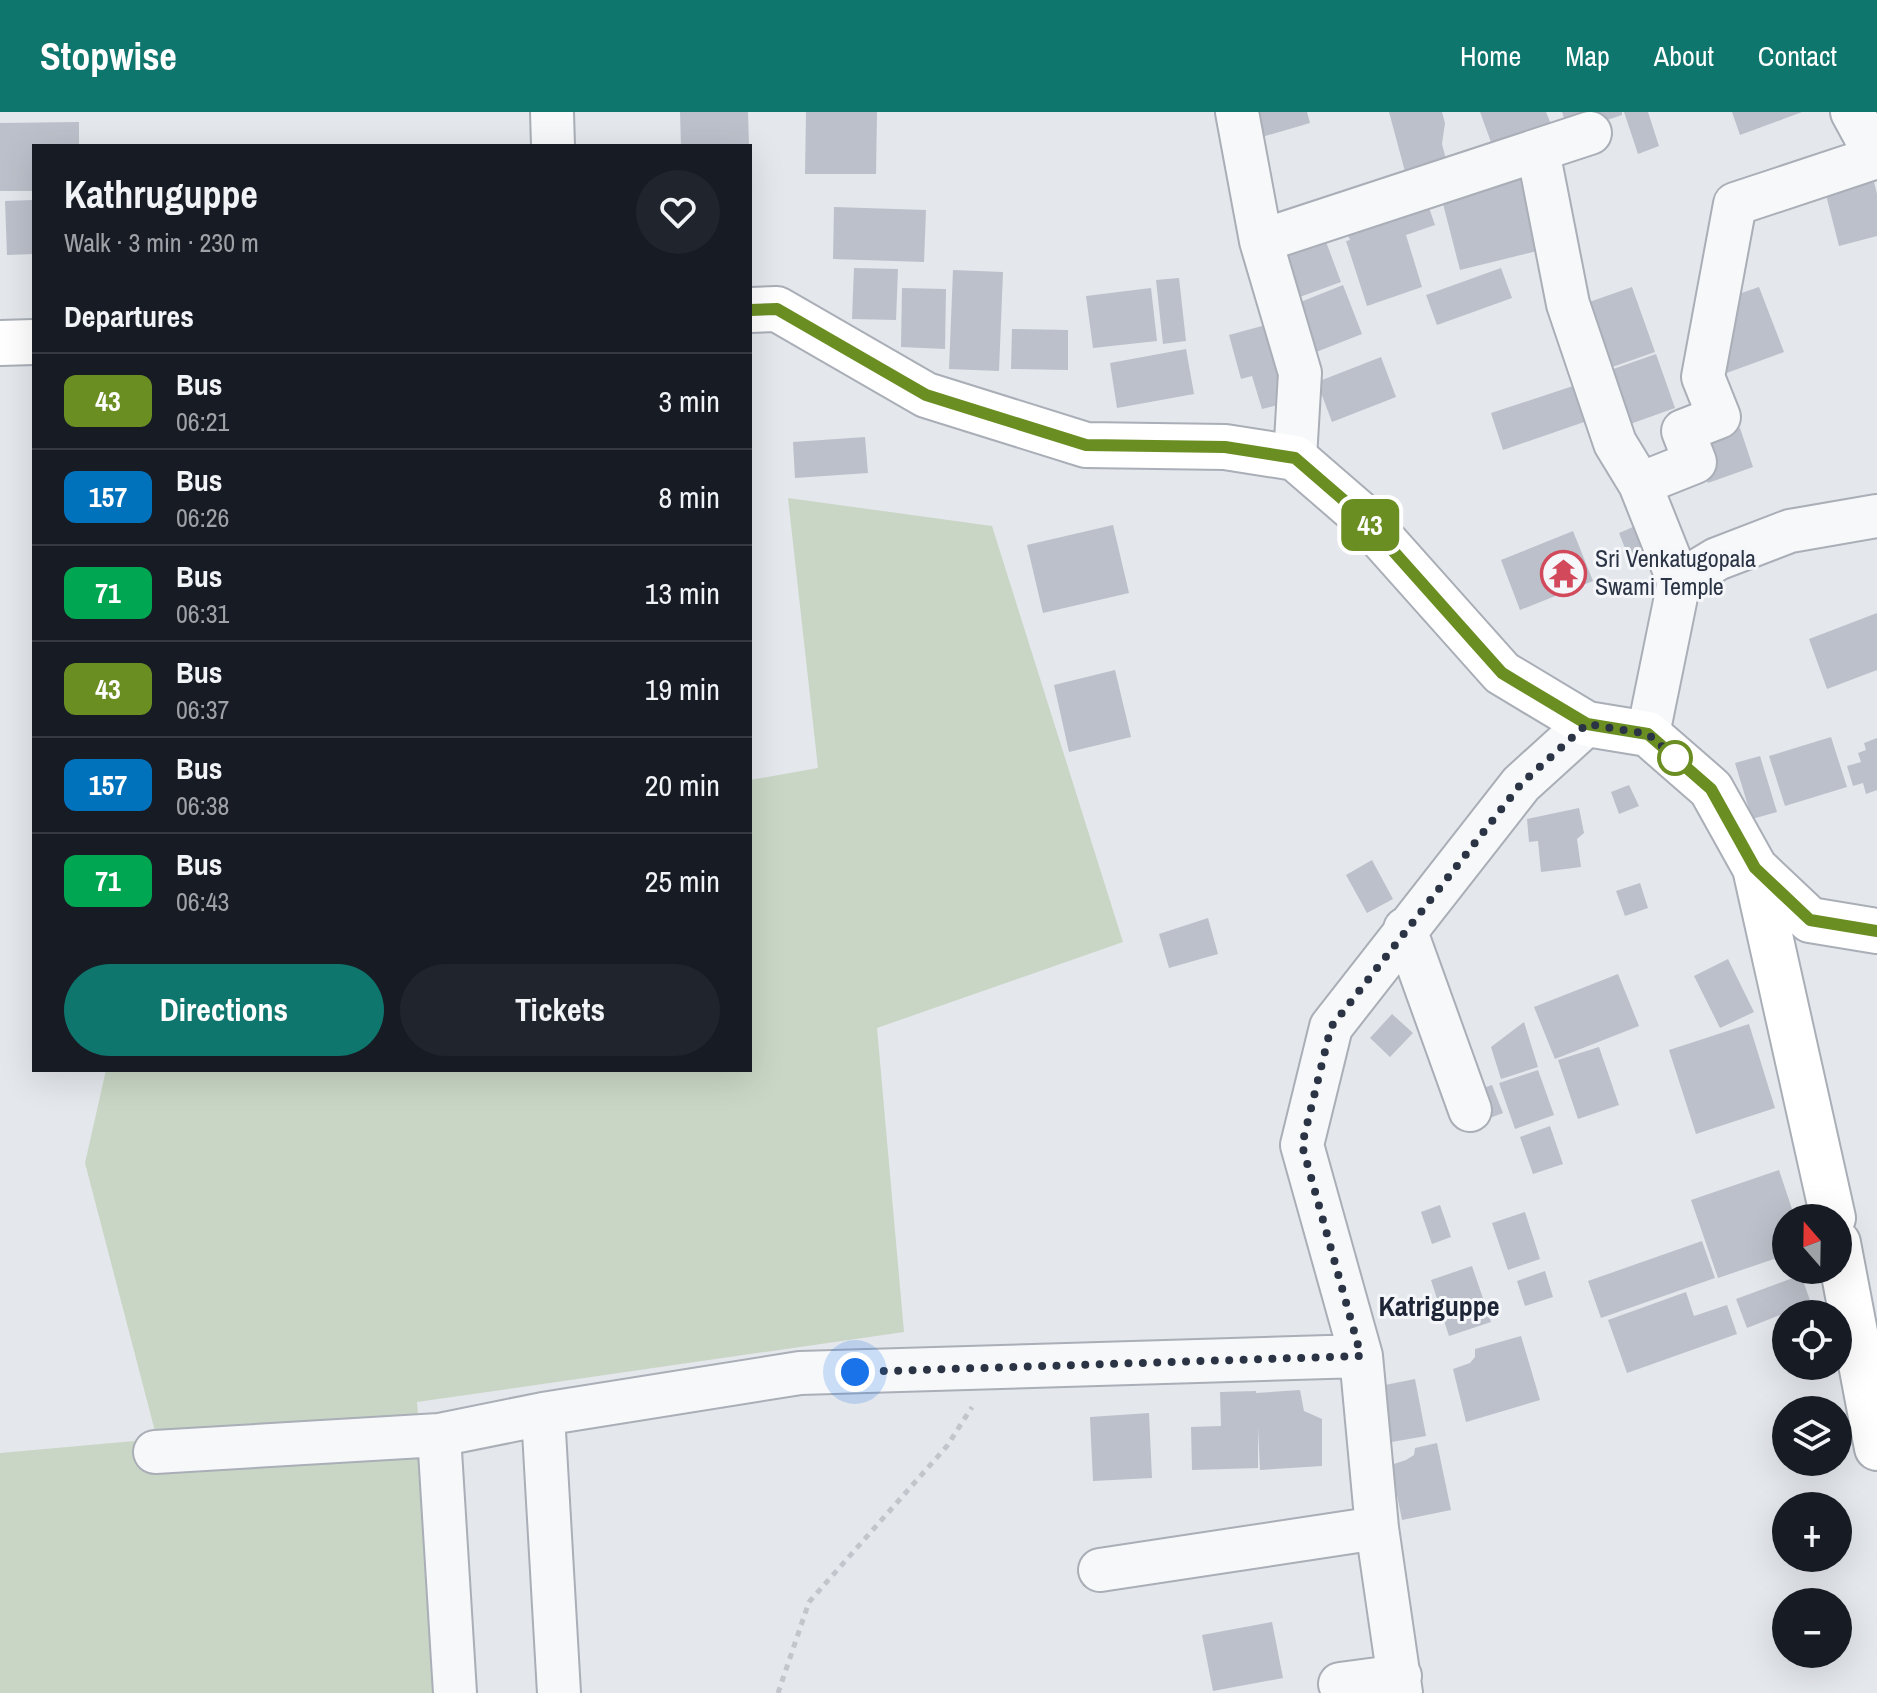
<!DOCTYPE html>
<meta charset="utf-8">
<style>
body{margin:0;font-family:"Archivo Narrow",sans-serif;background:#20242c;color:#f1f3f6;height:100vh;display:flex;flex-direction:column;font-size:30px;white-space:nowrap}
*{box-sizing:border-box;margin:0}
p{font-size:26px;color:#9ea1a6}
.icon{flex:none;width:44px;height:44px;fill:none;stroke:currentColor;stroke-width:2;stroke-linecap:round;stroke-linejoin:round}
.map{position:relative;flex:1;overflow:hidden}
.details{position:absolute;left:32px;top:32px;width:720px;height:928px;display:flex;flex-direction:column;background:#171b24;border-radius:0px;box-shadow:0 8px 32px #0002}
.details>*{flex:none}
.badge{padding:0 16px;border-radius:12px;font-size:28px;line-height:52px}
.needle{width:52px;rotate:340deg}
.tools{position:absolute;left:1772px;top:1092px;display:grid;gap:16px}
.tools a{display:grid;place-items:center;width:80px;height:80px;border-radius:50%;background:#171b24;box-shadow:0 8px 32px #0002;font-size:40px}
.you{position:absolute;width:40px;height:40px;margin:-20px;border:6px solid #fff;border-radius:50%;background:#1a73e8;box-shadow:0 0 0 12px #1a73e833}
.map>.badge{position:absolute;translate:-50% -50%;box-shadow:0 0 0 4px #fff}
h2{padding:0 32px;font-size:30px;line-height:72px}
.round{display:grid;place-items:center;flex:none;width:84px;height:84px;border-radius:42px;background:#20242c}
.summary{display:flex;align-items:center;justify-content:space-between;height:136px;padding:0 32px}
h1{font-size:38px;font-weight:800;line-height:60px}
.cta{display:flex;gap:16px;margin-top:auto;padding:16px 32px}
.cta a{flex:1;height:92px;border-radius:48px;background:#0f766e;color:#fff;font-size:32px;font-weight:800;line-height:92px;text-align:center}
.cta a+a{background:#20242c;color:#f1f3f6}
ul{padding:0;list-style:none}
li{display:flex;align-items:center;gap:24px;height:96px;padding:0 32px;border-top:2px solid #363941}
li div{flex:1}
li b{display:block;font-size:30px}
li em{font-style:normal}
li .badge{min-width:88px;font-weight:700;text-align:center}
header{display:flex;align-items:center;gap:48px;box-sizing:border-box;height:112px;padding:0 40px;background:#0f766e;color:#fff}
header strong{font-size:38px}
nav{display:flex;gap:44px;margin-inline-start:auto;font-size:28px}
.map>svg:first-child{display:block}
.green{fill:#c9d6c5}
.building{fill:#bbc0ca}
.lines{fill:none;stroke-linecap:round;stroke-linejoin:round}
.street-casing{stroke:#a9aeb7;stroke-width:46}
.secondary-casing{stroke:#a9aeb7;stroke-width:48}
.path{stroke:#c2c5cb;stroke-width:5;stroke-dasharray:6 6;stroke-linecap:butt}
.street{stroke:#f7f8fa;stroke-width:42}
.secondary{stroke:#fff;stroke-width:44}
.line-casing{stroke:#fff;stroke-width:18}
.line{stroke:#6b8e23;stroke-width:12}
.walk{stroke:#2b3445;stroke-width:8;stroke-dasharray:0 14.4}
.stop-dot{fill:#fff;stroke:#6b8e23;stroke-width:4}
.labels{text-anchor:middle;stroke-width:6;stroke-linejoin:round;paint-order:stroke}
.poi-label{font-size:24px;fill:#2b3445;stroke:#f4f6f9;text-anchor:start}
.quarter-label{font-size:28px;font-weight:bold;fill:#1d2536;stroke:#f4f6f9}
</style>
<header>
<strong>Stopwise</strong>
<nav><a>Home</a><a>Map</a><a>About</a><a>Contact</a></nav>
</header>
<div class="map">
<svg width="1877" height="1581" viewBox="0 0 1877 1581">
<rect width="100%" height="100%" fill="#e4e7ec"/>
<!-- green -->
<path class="green" d="M788 386 992 414 1123 830 877 916 904 1220 417 1290 441 1581H0V1341L157 1327 85 1051 106 958H750V668L818 656Z"/>
<!-- building -->
<path class="building" d="M680 0H748L749 34H681Z
M806 0H877L876 62H805Z
M1248 0H1307L1310 11 1255 27Z
M1389 0H1442L1445 11 1442 32 1448 55 1407 67Z
M1480 0H1546L1551 12 1492 33Z
M1562 0H1622V3L1569 21Z
M1624 0H1648L1659 34 1638 42Z
M1732 0H1802L1740 23Z
M79 10V34H34V79H0V11Z
M1522 64 1541 138 1460 158 1441 84Z
M1874 70 1877 82V124L1839 134 1826 83Z
M1426 87 1435 113 1406 123 1422 175 1367 194 1346 129 1350 128 1344 114Z
M34 88V142L7 143 5 89Z
M834 95 926 98 924 150 833 147Z
M1325 127 1341 170 1286 190 1270 146Z
M854 156 898 157 896 208 852 207Z
M1501 156 1512 186 1437 213 1426 183Z
M953 158 1003 160 999 259 949 257Z
M1179 166 1186 229 1163 232 1156 168Z
M1343 173 1362 222 1306 244 1288 195Z
M1632 175 1655 240 1601 259 1578 194Z
M1759 175 1784 240 1724 262 1730 185Z
M902 176 946 177 945 237 901 235Z
M1151 176 1157 229 1093 236 1086 184Z
M1273 211 1290 290 1262 297 1252 264 1241 267 1229 223Z
M1012 217 1068 218V258L1011 257Z
M1186 237 1194 282 1117 296 1110 251Z
M1656 242 1675 296 1619 316 1599 262Z
M1381 245 1396 285 1332 310 1317 270Z
M1579 272 1590 308 1503 338 1491 301Z
M1740 316 1753 355 1708 371 1694 332Z
M865 325 868 361 795 366 793 330Z
M1640 412 1650 436 1628 444 1619 421Z
M1113 413 1129 481 1043 501 1027 433Z
M1573 419 1593 469 1520 498 1501 448Z
M1877 501V558L1827 577 1809 527Z
M1115 558 1131 625 1069 640 1054 573Z
M1831 625 1847 675 1785 694 1769 644Z
M1877 626V678L1866 682 1863 671 1853 674 1847 654 1861 650 1858 641 1866 638 1864 631Z
M1760 644 1777 700 1752 707 1735 651Z
M1629 673 1639 694 1619 702 1611 680Z
M1579 696 1584 721 1577 727 1581 755 1541 760 1538 729 1529 730 1527 707Z
M1372 748 1393 787 1367 801 1346 763Z
M1640 771 1648 796 1625 804 1616 779Z
M1208 806 1218 842 1169 856 1159 822Z
M1728 847 1754 900 1720 916 1694 864Z
M1618 862 1639 914 1555 947 1534 895Z
M1392 902 1413 921 1390 945 1370 926Z
M1524 910 1538 955 1501 967 1491 935Z
M1749 912 1775 996 1696 1022 1669 938Z
M1599 935 1619 993 1578 1007 1558 948Z
M1538 958 1554 1003 1515 1017 1499 971Z
M1492 973 1503 1001 1487 1007 1477 978Z
M1550 1014 1563 1052 1533 1062 1520 1025Z
M1779 1058 1795 1106H1786V1143L1718 1166 1691 1088Z
M1440 1093 1451 1125 1432 1132 1421 1100Z
M1525 1100 1540 1147 1508 1158 1492 1111Z
M1702 1129 1715 1166 1601 1206 1588 1169Z
M1472 1154 1491 1210 1449 1224 1431 1168Z
M1545 1159 1553 1185 1525 1194 1517 1169Z
M1801 1163 1811 1191 1747 1216 1736 1187Z
M1686 1180 1694 1204 1727 1193 1737 1222 1627 1261 1608 1208Z
M1521 1224 1540 1288 1466 1310 1453 1257 1470 1251 1475 1245V1237Z
M1415 1267 1426 1324 1380 1332 1370 1276Z
M1300 1278 1304 1299 1322 1307V1354L1260 1358 1258 1315V1356L1192 1358 1191 1315 1221 1314 1220 1280 1256 1279V1281Z
M1149 1301 1152 1366 1093 1369 1090 1305Z
M1437 1331 1451 1398 1402 1408 1391 1353 1406 1348 1414 1343 1415 1336Z
M1272 1510 1283 1566 1213 1579 1202 1523Z"/>
<g class="lines">
<defs>
<path id="street" d="M552 0 553 34
M1237 0 1261 129 1300 261 1295 346
M1852 0 1877 46
M1538 39 1568 192 1615 331 1640 372 1679 470
M1261 129 1590 21
M1640 372 1695 350 1683 319 1719 305 1703 265 1735 92 1877 45
M1648 622 1679 470 1717 447 1790 419 1877 404
M1405 817 1470 998
M543 1302 559 1581
M439 1323 455 1581
M155 1340 439 1323 543 1302 800 1261 1361 1244
M1100 1458 1377 1416
M1340 1572 1400 1564
M1401 1581 1377 1416 1361 1244 1302 1033 1331 915 1521 672 1587 612"/>
<path id="secondary" d="M750 198 777 197 926 283 1086 333 1225 335 1295 346 1362 404 1502 561 1587 612 1648 622 1711 677 1755 756 1810 808 1877 819
M0 231 34 230
M1755 756 1833 1106
M1838 1131 1877 1336"/>
</defs>
<!-- street casing -->
<use href="#street" class="street-casing"/>
<!-- secondary casing -->
<use href="#secondary" class="secondary-casing"/>
<!-- path -->
<path class="path" d="M778 1581 809 1490 947 1334 972 1295"/>
<!-- street -->
<use href="#street" class="street"/>
<!-- secondary -->
<use href="#secondary" class="secondary"/>
</g>
<g class="lines">
<defs>
<path id="line" d="M750 198 777 197 926 283 1086 333 1225 335 1295 346 1362 404 1502 561 1587 612 1648 622 1711 677 1755 756 1810 808 1877 819"/>
</defs>
<!-- line casing -->
<use href="#line" class="line-casing"/>
<!-- line -->
<use href="#line" class="line"/>
<!-- walk -->
<path class="walk" d="M855 1260 1361 1244 1302 1033 1331 915 1521 672 1587 612 1648 622 1675 646"/>
</g>
<!-- icons -->
<defs>
<symbol id="temple-ring" viewBox="-11 -11 22 22"><circle r="9.5" fill="#f4f6f9" stroke="#d1495b" stroke-width="1.5"/><path d="M0-6L5-2H3V0L6.5 2.5H4V6H1.5V3h-3V6H-4V2.5H-6.5L-3 0V-2H-5Z" fill="#d1495b"/></symbol>
</defs>
<g fill-rule="evenodd">
<use href="#temple-ring" x="1538" y="436" width="51" height="51"/>
</g>
<!-- markers -->
<circle class="stop-dot" cx="1675" cy="646" r="16"/>
<g class="labels">
<!-- poi labels -->
<g class="poi-label">
<text x="1595" y="455">Sri Venkatugopala<tspan x="1595" dy="28">Swami Temple</tspan></text>
</g>
<!-- quarter labels -->
<g class="quarter-label">
<text x="1439" y="1204">Katriguppe</text>
</g>
</g>
</svg>
<div class="tools">
<a><svg class="needle" viewBox="-14 -14 28 28"><path d="M0-13l5 13h-10z" fill="#e53935"/><path d="M0 13l5-13h-10z" fill="#9ea1a6"/></svg></a>
<a><svg class="icon" aria-label="locate" viewBox="0 0 24 24"><circle cx="12" cy="12" r="6"/><path d="M12 2v4M12 18v4M2 12h4M18 12h4"/></svg></a>
<a><svg class="icon" aria-label="layers" viewBox="0 0 24 24"><path d="M12 4l9 5-9 5-9-5zM3 14l9 5 9-5"/></svg></a>
<a>+</a>
<a>−</a>
</div>
<div class="you" style="left:855px;top:1260px"></div>
<b class="badge" style="left:1370px;top:413px;background:#6b8e23;color:#fff">43</b>
<section class="details">
<div class="summary"><div><h1>Kathruguppe</h1><p>Walk · 3 min · 230 m</p></div><a class="round"><svg class="icon" aria-label="heart" viewBox="0 0 24 24"><path d="M12 20l-8-8c-3-5 5-10 8-4 3-6 11-1 8 4z"/></svg></a></div>
<h2>Departures</h2>
<ul>
<li><span class="badge" style="background:#6b8e23;color:#fff">43</span><div><b>Bus</b><p>06:21</p></div><em>3 min</em></li>
<li><span class="badge" style="background:#0072bc;color:#fff">157</span><div><b>Bus</b><p>06:26</p></div><em>8 min</em></li>
<li><span class="badge" style="background:#00a651;color:#fff">71</span><div><b>Bus</b><p>06:31</p></div><em>13 min</em></li>
<li><span class="badge" style="background:#6b8e23;color:#fff">43</span><div><b>Bus</b><p>06:37</p></div><em>19 min</em></li>
<li><span class="badge" style="background:#0072bc;color:#fff">157</span><div><b>Bus</b><p>06:38</p></div><em>20 min</em></li>
<li><span class="badge" style="background:#00a651;color:#fff">71</span><div><b>Bus</b><p>06:43</p></div><em>25 min</em></li>
</ul>
<div class="cta"><a>Directions</a><a>Tickets</a></div>
</section>
</div>
